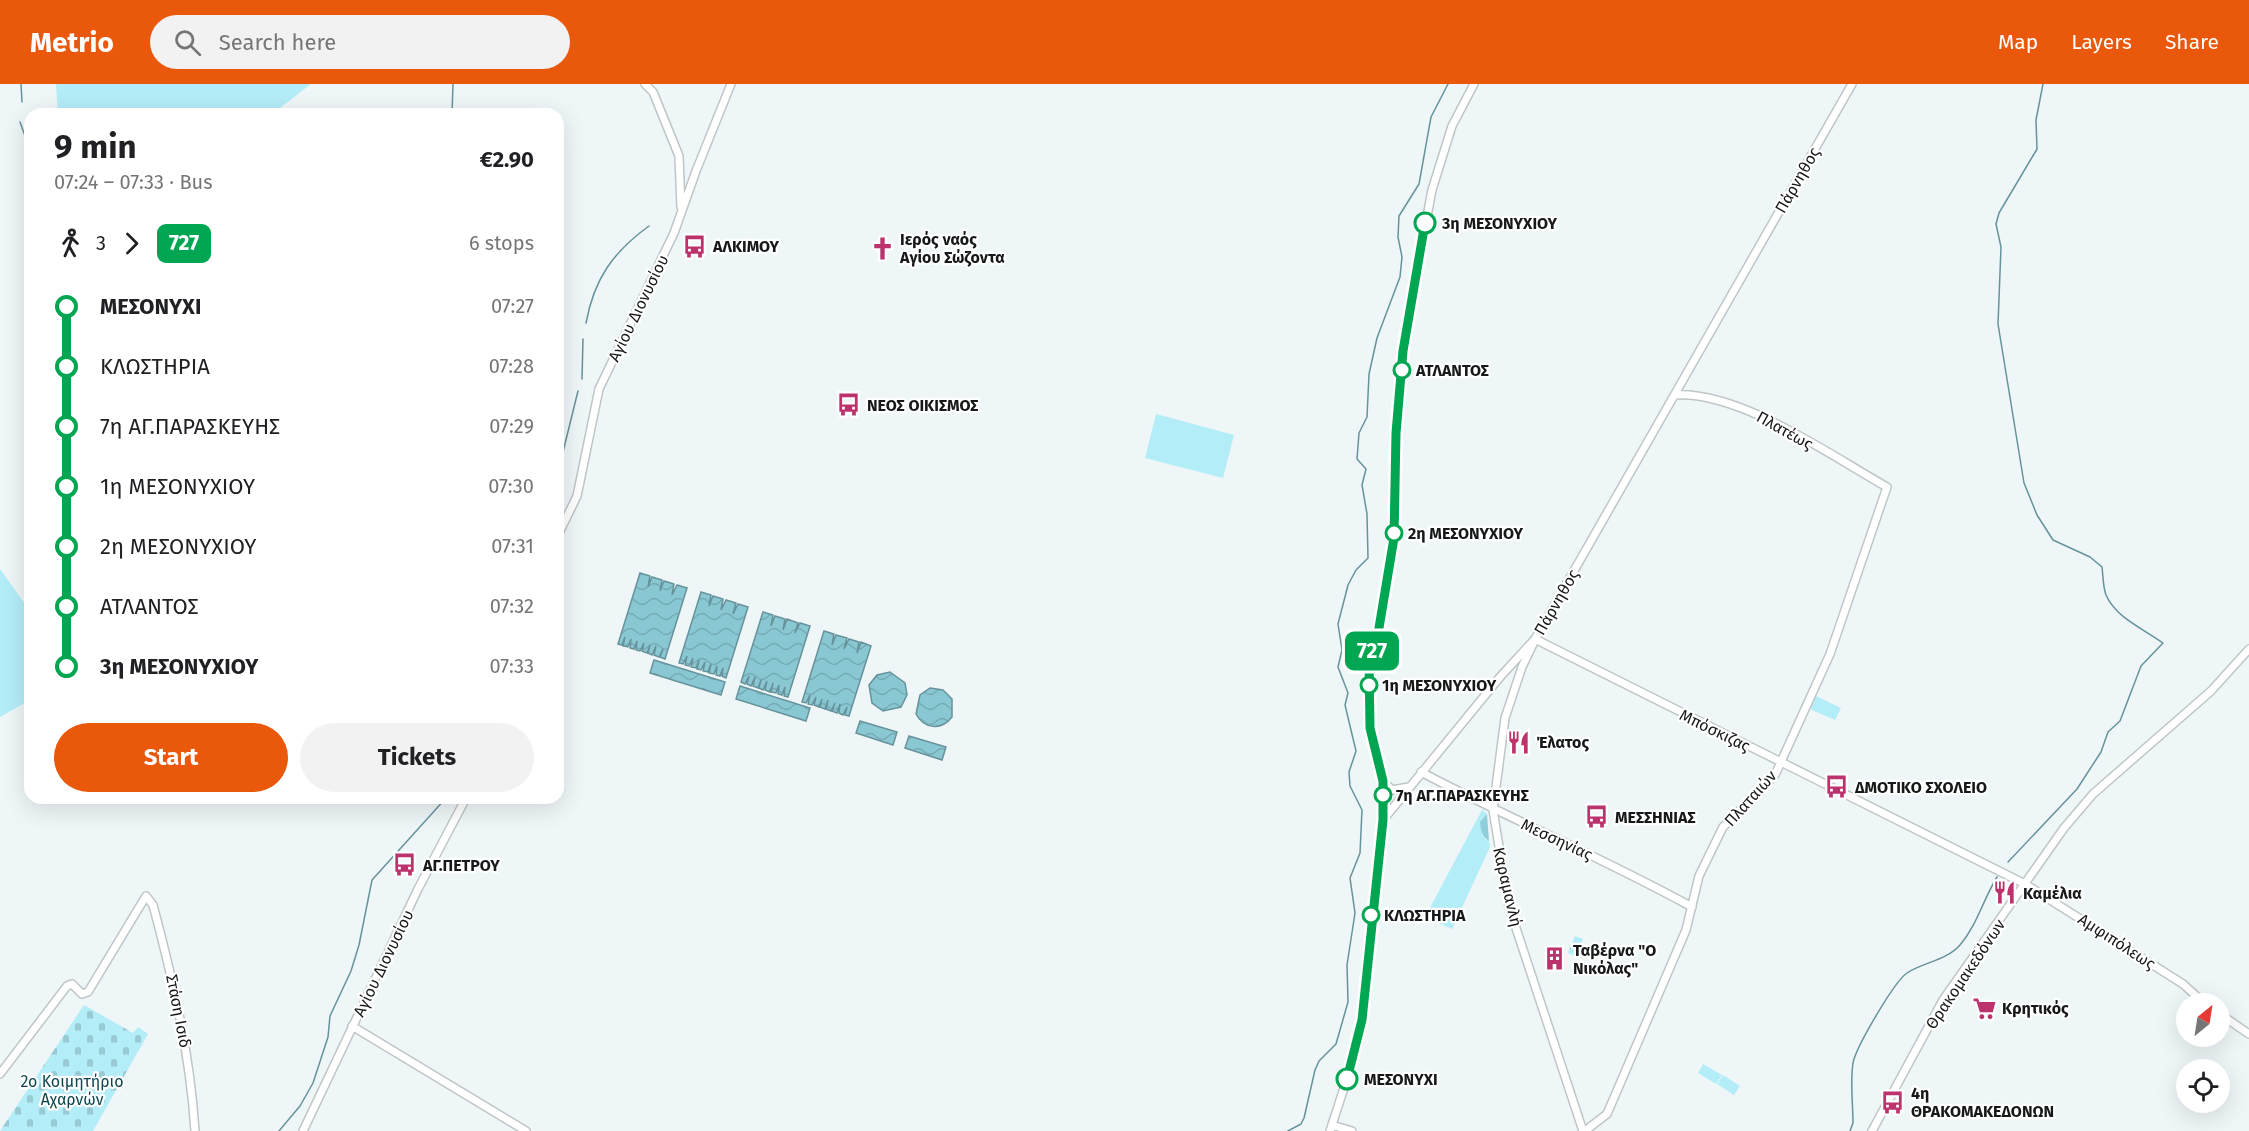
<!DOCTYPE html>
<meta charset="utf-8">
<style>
body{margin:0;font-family:"Fira Sans",sans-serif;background:#f2f2f2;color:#202124;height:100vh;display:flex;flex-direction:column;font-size:22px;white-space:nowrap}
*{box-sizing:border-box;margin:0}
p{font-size:20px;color:#757577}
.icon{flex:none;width:33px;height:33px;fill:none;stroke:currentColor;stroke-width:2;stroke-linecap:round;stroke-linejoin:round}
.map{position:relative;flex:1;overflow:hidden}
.drawer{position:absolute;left:24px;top:24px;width:540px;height:696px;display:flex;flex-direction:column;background:#fff;border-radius:18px;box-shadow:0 6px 24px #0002}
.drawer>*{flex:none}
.badge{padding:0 12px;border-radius:9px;font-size:21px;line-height:39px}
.needle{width:39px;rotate:30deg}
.controls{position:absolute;left:2176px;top:909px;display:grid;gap:12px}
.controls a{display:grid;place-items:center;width:54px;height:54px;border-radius:50%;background:#fff;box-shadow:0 6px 24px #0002;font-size:30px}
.map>.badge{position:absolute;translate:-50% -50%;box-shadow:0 0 0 3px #fff}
.legs{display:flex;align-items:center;gap:9px;height:66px;padding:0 30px;font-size:20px}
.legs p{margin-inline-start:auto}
.headline{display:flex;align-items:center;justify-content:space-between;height:102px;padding:0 30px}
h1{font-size:33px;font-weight:700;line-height:45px}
.primary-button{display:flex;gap:12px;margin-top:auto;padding:12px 30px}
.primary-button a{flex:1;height:69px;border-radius:36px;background:#ea580c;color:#fff;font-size:24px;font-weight:700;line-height:69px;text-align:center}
.primary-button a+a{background:#f2f2f2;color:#202124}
ul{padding:0 30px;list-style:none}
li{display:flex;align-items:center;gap:21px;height:60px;font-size:22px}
li i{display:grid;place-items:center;width:9px;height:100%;margin:0 8px;background:currentColor}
li i::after{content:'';width:15px;height:15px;margin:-8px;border:4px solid;border-radius:50%;background:#fff}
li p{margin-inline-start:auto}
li:first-child i{background:linear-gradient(#0000 50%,currentColor 0)}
li:last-child i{background:linear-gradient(currentColor 50%,#0000 0)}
header{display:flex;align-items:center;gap:36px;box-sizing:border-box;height:84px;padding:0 30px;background:#ea580c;color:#fff}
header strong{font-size:28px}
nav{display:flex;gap:33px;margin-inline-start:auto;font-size:21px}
.search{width:420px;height:54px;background:#f2f2f2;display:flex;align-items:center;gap:15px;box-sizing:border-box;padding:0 21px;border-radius:33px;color:#757577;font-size:22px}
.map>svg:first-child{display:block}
.grass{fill:#b3edf8}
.forest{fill:url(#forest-firs)}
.cemetery{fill:url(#cemetery-stones)}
.park{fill:url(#park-tufts)}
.water{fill:url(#water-waves);stroke:#66939b;stroke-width:1.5}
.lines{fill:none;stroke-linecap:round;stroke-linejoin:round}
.stream{stroke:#66939b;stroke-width:1.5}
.secondary-casing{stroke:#bfc6c7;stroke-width:10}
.secondary{stroke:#fff;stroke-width:7}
.line-1-casing{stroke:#fff;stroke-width:14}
.line-1{stroke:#00a651;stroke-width:9}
.stop-1-dot{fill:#fff;stroke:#00a651;stroke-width:3}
.labels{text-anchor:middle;stroke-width:4.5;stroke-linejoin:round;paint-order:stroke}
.street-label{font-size:16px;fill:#161819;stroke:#fff}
.stop-label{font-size:16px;font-weight:bold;fill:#161819;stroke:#fff;text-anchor:start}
.poi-label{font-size:16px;font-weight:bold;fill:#161819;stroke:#fff;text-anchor:start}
.park-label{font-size:16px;fill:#0c464e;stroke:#fff}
</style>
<header>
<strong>Metrio</strong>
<div class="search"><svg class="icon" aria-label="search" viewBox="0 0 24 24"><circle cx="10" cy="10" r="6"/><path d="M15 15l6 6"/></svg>Search here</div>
<nav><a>Map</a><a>Layers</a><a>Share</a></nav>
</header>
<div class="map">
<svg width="2249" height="1047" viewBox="0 0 2249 1047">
<defs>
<pattern id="forest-firs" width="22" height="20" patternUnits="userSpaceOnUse" patternTransform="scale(1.5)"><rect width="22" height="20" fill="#8fceda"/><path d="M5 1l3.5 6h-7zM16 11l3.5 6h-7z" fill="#7bb0ba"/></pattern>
<pattern id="cemetery-stones" width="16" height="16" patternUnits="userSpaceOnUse" patternTransform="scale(1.5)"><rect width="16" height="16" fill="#b3edf8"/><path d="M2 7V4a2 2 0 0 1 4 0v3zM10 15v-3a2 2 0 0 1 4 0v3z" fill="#99cad4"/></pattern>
<pattern id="park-tufts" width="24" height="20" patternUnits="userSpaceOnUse" patternTransform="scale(1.5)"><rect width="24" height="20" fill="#b3edf8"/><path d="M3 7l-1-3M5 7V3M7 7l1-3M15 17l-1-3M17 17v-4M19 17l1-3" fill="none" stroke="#99cad4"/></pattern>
<pattern id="water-waves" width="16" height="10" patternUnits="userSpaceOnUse" patternTransform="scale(1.5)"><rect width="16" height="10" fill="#89c8d3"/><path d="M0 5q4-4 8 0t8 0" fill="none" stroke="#76abb5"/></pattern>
</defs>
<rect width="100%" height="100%" fill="#eff6f8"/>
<!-- grass -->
<path class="grass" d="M56 0H311L272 30H58Z
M1156 330 1234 351 1223 394 1145 374Z
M0 485 30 527V616L0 633Z
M1816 612 1841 624 1835 636 1810 625Z
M1482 726 1487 730 1480 742 1486 756 1489 757 1490 763 1452 845 1425 833Z
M1703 980 1722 991 1716 1000 1698 989Z
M1723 991 1740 1002 1734 1011 1717 1000Z"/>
<!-- forest -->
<path class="forest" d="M1487 730 1489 757C1483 754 1480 745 1480 738Z"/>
<!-- cemetery -->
<path class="cemetery" d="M84 921 133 949 138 943 148 950 93 1047H0Z"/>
<!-- park -->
<path class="park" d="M1575 852 1583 855 1575 872 1568 869Z"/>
<!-- water -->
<path class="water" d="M640 489 650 492 648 503 652 493 662 496 660 507 664 497 674 500 672 511 677 501 687 504 665 575 660 573 663 565 659 573 654 571 656 562 652 571 648 569 650 561 647 569 642 567 644 559 640 567 636 566 637 557 634 565 630 564 631 555 628 563 623 562 625 553 622 561 618 560Z
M701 508 711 511 709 522 713 512 723 515 721 526 726 516 736 519 733 530 738 520 748 523 726 594 722 592 723 584 720 592 716 591 717 582 714 590 709 589 711 580 708 588 703 587 705 578 701 586 697 585 699 576 696 584 691 583 693 574 689 582 685 581 687 572 683 580 679 579Z
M763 528 773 531 771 542 775 532 785 535 783 546 787 535 798 539 795 549 800 539 810 542 788 613 784 612 785 603 782 611 778 610 779 601 776 609 771 608 773 599 770 608 765 606 767 597 763 606 759 604 761 596 758 604 753 602 755 593 751 602 747 600 749 592 745 600 741 598Z
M824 547 834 550 832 561 836 551 847 554 844 565 849 555 859 558 857 569 861 558 871 562 849 632 845 631 847 623 843 631 839 629 840 620 837 629 832 627 835 619 831 627 826 625 828 616 825 625 820 623 822 615 819 623 814 621 816 613 812 621 808 620 810 611 806 619 802 618Z
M654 576 725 598 721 611 650 589Z
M890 588 905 599 907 611 901 623 883 627 872 619 869 601 877 591Z
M740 602 810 624 806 637 736 615Z
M930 604 943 606 952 615V633C941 647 924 645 916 630L920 611Z
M860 637 897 648 893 661 856 649Z
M909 652 946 663 942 676 905 664Z"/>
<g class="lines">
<!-- stream -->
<path class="stream" d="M21 0 22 18
M452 30 453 0
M20 38 30 66
M586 239C594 195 613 168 649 142
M582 295 583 255
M558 404 561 376 578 307
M2008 778 2077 705 2101 668 2108 648 2120 637 2141 582 2163 559C2144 545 2116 534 2106 511 2103 503 2103 491 2102 483L2090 473 2053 456 2037 431 2024 399 1998 240 2001 163 1996 140 1999 129 2037 65 2036 36 2043 0
M279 1047 300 1022 313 999 328 953 330 932 351 887 359 861 372 796 446 714
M1288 1047 1301 1040 1304 1034 1315 986 1319 977 1336 960 1348 918 1347 881 1355 829 1350 794 1360 769 1362 726 1350 702 1349 688 1356 667 1345 621 1348 609 1338 583 1342 566 1338 540 1348 501 1356 486 1368 474 1367 430 1362 401 1366 385 1357 375 1359 349 1367 333 1369 290 1377 254 1400 193 1402 173 1398 153 1399 132 1419 100 1431 33 1448 0
M1850 1047 1853 1039C1853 1020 1850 998 1853 979 1856 963 1894 898 1907 889 1923 878 1946 877 1960 861 1977 841 1983 816 1997 793"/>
<defs>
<path id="secondary" d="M645 0 653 8 679 72 681 123
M558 451 577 412 599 305 674 149 696 87 731 0
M1535 555 2025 800 2183 900 2205 920
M1533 560 1522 583 1505 634 1493 726 1509 823 1583 1047
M1421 688C1510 735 1603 774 1692 823
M1383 697 1392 706 1409 703
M1383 736 1500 593 1535 555 1852 0
M2220 930 2249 950
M352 942 526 1047
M0 990 67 902 72 900 82 910 88 908 146 812 153 821C173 896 190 969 195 1047
M1332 1041 1352 1047
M303 1047 418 805 466 714
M1330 1047 1356 967 1362 936 1383 736V697L1370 644 1369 573 1377 556 1394 454 1396 349 1405 249 1432 106 1452 42 1474 0
M1585 1047 1607 1030 1686 846 1699 792 1723 743 1775 691 1830 570 1887 403C1830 371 1740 307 1675 311
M1872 1047 1943 916 2064 744 2093 710 2211 607 2249 565"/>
</defs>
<!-- secondary casing -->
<use href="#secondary" class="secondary-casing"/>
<!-- secondary -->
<use href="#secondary" class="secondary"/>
</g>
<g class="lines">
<defs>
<path id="line-1" d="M1347 995 1362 936 1383 736V697L1370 644 1369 573 1377 556 1394 454 1396 349 1403 267 1425 139"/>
</defs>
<!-- line-1 casing -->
<use href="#line-1" class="line-1-casing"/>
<!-- line-1 -->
<use href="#line-1" class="line-1"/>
</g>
<!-- icons -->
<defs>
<symbol id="bus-bare" viewBox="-9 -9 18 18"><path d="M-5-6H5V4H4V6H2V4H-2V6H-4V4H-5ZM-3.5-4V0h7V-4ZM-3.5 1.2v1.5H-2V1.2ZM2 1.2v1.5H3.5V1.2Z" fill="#bc326c" stroke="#fff" stroke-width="2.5" paint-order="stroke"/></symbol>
<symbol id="church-bare" viewBox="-9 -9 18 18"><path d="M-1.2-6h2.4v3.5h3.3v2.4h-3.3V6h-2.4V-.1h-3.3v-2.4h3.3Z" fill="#bc326c" stroke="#fff" stroke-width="2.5" paint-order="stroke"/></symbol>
<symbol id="restaurant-bare" viewBox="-9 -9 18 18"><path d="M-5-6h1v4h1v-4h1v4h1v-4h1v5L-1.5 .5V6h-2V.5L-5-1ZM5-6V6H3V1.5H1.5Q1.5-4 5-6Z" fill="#bc326c" stroke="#fff" stroke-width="2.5" paint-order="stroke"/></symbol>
<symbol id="building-bare" viewBox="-9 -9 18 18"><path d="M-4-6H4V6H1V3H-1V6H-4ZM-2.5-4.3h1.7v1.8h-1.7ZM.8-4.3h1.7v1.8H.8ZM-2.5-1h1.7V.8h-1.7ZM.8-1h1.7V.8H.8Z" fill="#bc326c" stroke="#fff" stroke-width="2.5" paint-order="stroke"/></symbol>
<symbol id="supermarket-bare" viewBox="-9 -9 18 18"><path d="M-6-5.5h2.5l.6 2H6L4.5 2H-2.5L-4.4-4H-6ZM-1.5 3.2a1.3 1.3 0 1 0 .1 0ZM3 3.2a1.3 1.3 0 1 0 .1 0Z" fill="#bc326c" stroke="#fff" stroke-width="2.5" paint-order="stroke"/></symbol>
</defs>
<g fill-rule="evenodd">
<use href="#bus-bare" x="678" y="146" width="33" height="33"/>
<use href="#church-bare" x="866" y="148" width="33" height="33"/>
<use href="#bus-bare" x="832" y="304" width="33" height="33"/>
<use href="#restaurant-bare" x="1502" y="642" width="33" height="33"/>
<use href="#bus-bare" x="1820" y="686" width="33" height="33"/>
<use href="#bus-bare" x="1580" y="716" width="33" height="33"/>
<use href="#bus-bare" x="388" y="764" width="33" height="33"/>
<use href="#restaurant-bare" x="1988" y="792" width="33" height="33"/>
<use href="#building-bare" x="1538" y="858" width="33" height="33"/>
<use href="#supermarket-bare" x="1968" y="908" width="33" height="33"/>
<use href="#bus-bare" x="1876" y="1002" width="33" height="33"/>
</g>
<!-- markers -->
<g class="stop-1-dot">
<circle cx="1425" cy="139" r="10"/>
<circle cx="1402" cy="286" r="8"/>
<circle cx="1394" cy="449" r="8"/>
<circle cx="1369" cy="601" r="8"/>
<circle cx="1383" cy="711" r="8"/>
<circle cx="1371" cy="831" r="8"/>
<circle cx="1347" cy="995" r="10"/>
</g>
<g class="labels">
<!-- street labels -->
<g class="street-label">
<text transform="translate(1797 96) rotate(-60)" y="6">Πάρνηθος</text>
<text transform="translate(638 224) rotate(-64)" y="6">Αγίου Διονυσίου</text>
<text transform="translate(1785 346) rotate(29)" y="6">Πλατέως</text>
<text transform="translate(1556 518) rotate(-60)" y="6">Πάρνηθος</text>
<text transform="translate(1715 646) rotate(26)" y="6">Μπόσκιζας</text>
<text transform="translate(1750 714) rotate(-48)" y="6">Πλαταιών</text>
<text transform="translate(1557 755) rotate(25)" y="6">Μεσσηνίας</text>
<text transform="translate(1508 803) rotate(77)" y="6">Καραμανλή</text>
<text transform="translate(2117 857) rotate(33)" y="6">Αμφιπόλεως</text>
<text transform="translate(383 879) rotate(-64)" y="6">Αγίου Διονυσίου</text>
<text transform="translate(1965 890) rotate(-56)" y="6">Θρακομακεδόνων</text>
<text transform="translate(179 927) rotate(79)" y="6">Στάση Ισιδ</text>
</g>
<!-- stop labels -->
<g class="stop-label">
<text x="1442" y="145">3η ΜΕΣΟΝΥΧΙΟΥ</text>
<text x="1416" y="292">ΑΤΛΑΝΤΟΣ</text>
<text x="1408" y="455">2η ΜΕΣΟΝΥΧΙΟΥ</text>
<text x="1382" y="607">1η ΜΕΣΟΝΥΧΙΟΥ</text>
<text x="1396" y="717">7η ΑΓ.ΠΑΡΑΣΚΕΥΗΣ</text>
<text x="1384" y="837">ΚΛΩΣΤΗΡΙΑ</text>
<text x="1364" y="1001">ΜΕΣΟΝΥΧΙ</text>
</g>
<!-- poi labels -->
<g class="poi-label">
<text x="900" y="161">Ιερός ναός<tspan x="900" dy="18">Αγίου Σώζοντα</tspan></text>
<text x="713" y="168">ΑΛΚΙΜΟΥ</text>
<text x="867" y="327">ΝΕΟΣ ΟΙΚΙΣΜΟΣ</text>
<text x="1536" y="664">Έλατος</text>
<text x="1855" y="709">ΔΜΟΤΙΚΟ ΣΧΟΛΕΙΟ</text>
<text x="1615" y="739">ΜΕΣΣΗΝΙΑΣ</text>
<text x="423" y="787">ΑΓ.ΠΕΤΡΟΥ</text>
<text x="2023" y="815">Καμέλια</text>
<text x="1573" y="872">Ταβέρνα "Ο<tspan x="1573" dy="18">Νικόλας"</tspan></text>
<text x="2002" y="930">Κρητικός</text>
<text x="1911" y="1015">4η<tspan x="1911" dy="18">ΘΡΑΚΟΜΑΚΕΔΟΝΩΝ</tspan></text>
</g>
<!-- park labels -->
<g class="park-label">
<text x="72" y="1003">2ο Κοιμητήριο<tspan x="72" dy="18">Αχαρνών</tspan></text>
</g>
</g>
</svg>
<div class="controls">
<a><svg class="needle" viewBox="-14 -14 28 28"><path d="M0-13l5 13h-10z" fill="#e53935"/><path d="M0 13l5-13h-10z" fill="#757577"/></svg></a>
<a><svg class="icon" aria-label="locate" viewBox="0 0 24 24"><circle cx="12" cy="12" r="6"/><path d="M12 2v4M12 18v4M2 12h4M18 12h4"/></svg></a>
</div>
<b class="badge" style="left:1372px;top:567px;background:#00a651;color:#fff">727</b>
<section class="drawer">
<div class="headline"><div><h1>9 min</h1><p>07:24 – 07:33 · Bus</p></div><b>€2.90</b></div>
<div class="legs"><svg class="icon" aria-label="walk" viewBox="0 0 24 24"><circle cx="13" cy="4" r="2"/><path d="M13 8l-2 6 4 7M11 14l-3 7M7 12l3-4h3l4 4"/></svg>3<svg class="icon" aria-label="forward" viewBox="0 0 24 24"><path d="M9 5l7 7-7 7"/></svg><b class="badge" style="background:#00a651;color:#fff">727</b><p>6 stops</p></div>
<ul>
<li><i style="color:#00a651"></i><b>ΜΕΣΟΝΥΧΙ</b><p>07:27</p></li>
<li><i style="color:#00a651"></i><span>ΚΛΩΣΤΗΡΙΑ</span><p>07:28</p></li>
<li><i style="color:#00a651"></i><span>7η ΑΓ.ΠΑΡΑΣΚΕΥΗΣ</span><p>07:29</p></li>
<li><i style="color:#00a651"></i><span>1η ΜΕΣΟΝΥΧΙΟΥ</span><p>07:30</p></li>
<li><i style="color:#00a651"></i><span>2η ΜΕΣΟΝΥΧΙΟΥ</span><p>07:31</p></li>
<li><i style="color:#00a651"></i><span>ΑΤΛΑΝΤΟΣ</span><p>07:32</p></li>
<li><i style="color:#00a651"></i><b>3η ΜΕΣΟΝΥΧΙΟΥ</b><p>07:33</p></li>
</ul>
<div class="primary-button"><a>Start</a><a>Tickets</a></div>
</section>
</div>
